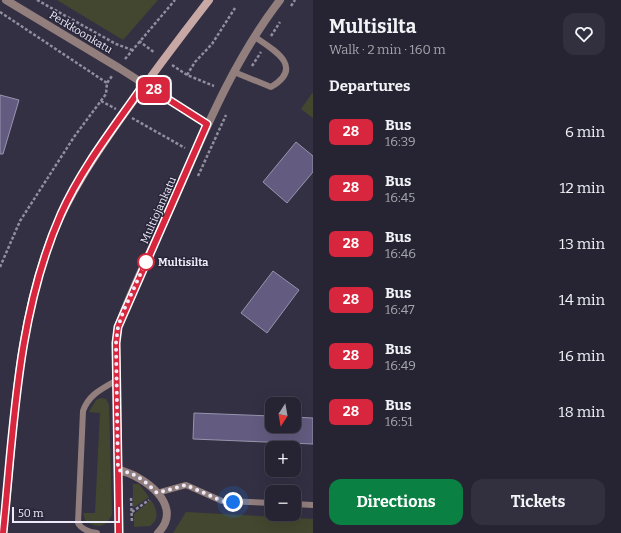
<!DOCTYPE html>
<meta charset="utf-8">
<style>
body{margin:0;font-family:Bitter,serif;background:#32303f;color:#f1f3f6;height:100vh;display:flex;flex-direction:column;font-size:15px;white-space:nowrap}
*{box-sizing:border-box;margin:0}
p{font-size:13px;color:#a4a4ac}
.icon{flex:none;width:22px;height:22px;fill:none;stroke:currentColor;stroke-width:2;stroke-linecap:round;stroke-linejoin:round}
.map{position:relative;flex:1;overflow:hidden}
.sheet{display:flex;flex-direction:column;background:#262433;width:308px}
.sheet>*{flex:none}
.badge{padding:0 8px;border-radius:6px;font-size:14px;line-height:26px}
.needle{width:26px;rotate:191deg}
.tools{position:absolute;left:265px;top:397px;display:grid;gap:8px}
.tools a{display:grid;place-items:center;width:36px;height:36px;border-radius:8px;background:#262433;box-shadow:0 4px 16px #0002,0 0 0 1px #42414e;font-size:20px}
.scale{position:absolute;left:12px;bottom:10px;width:108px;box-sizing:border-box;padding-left:4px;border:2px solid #edebf9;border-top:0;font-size:11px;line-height:14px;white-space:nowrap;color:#edebf9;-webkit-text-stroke:3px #292639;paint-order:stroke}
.you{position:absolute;width:20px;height:20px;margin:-10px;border:3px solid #fff;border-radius:50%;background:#1a73e8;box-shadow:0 0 0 6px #1a73e833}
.map>.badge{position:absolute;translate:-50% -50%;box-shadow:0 0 0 2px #fff}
h2{padding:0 16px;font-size:15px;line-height:36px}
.round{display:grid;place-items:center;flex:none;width:42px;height:42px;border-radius:12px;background:#32303f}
.overview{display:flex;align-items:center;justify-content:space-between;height:68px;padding:0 16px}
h1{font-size:19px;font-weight:700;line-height:30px}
.action{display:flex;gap:8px;margin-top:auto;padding:8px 16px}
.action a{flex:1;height:46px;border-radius:12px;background:#0b8043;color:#fff;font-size:16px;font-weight:700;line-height:46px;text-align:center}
.action a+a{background:#32303f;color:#f1f3f6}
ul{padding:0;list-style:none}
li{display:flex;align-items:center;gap:12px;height:56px;padding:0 16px}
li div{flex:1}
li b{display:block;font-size:15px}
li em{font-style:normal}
li .badge{min-width:44px;font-weight:700;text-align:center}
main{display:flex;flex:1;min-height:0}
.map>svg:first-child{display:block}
.green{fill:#43472f}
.building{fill:#635c80;stroke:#9894ad}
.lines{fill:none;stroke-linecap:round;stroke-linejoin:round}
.path{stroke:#918e9f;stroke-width:2.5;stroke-dasharray:3 2;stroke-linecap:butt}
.lane{stroke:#927e7c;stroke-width:6}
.street{stroke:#927e7c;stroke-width:8}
.secondary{stroke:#c8a8a5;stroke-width:8}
.line-casing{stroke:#fff;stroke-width:9}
.line{stroke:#d7263d;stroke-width:6}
.walk{stroke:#edebf9;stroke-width:4;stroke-dasharray:0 7.2}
.stop-dot{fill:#fff;stroke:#d7263d;stroke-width:2}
.labels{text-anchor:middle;stroke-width:3;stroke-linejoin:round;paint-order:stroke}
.street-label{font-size:11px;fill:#edebf9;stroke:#292639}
.stop-label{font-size:11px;font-weight:bold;fill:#edebf9;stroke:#292639;text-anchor:start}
</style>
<main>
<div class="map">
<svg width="313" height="533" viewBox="0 0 313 533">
<rect width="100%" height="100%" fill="#333044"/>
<!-- green -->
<path class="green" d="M57 0H158L123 40Z
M313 92V118L301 109Z
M101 398 106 399 109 405 112 514C107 528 95 529 85 520L83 513H95L100 413 89 412 96 400Z
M133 484H139L149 497 133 508Z
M151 500C157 509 160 519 150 526L134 527V514Z
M186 512 313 519V533H173Z"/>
<!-- building -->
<path class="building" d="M0 95 19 100 3 154H0Z
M296 142 313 156V172L287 203 263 182Z
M273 271 299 290 267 333 241 313Z
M194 413 272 416V426H294V417L313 418V444L193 439Z"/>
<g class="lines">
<!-- path -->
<path class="path" d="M37 0 116 44 132 50
M291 6 295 0
M0 12 107 83
M271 36 280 22
M139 41 155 53
M125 59 175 0
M172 65 187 75 214 86
M252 66 261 52
M187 75 195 62 212 44 235 8
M101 101 116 109
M132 118 185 148
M198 176 226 115
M0 267 20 221 74 137 106 94 107 83 112 76
M131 498 132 523
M132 512 149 500"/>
<!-- lane -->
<path class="lane" d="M234 72 271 87C305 67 274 50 255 37
M157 493 186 485 222 501 272 503
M294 504 313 505
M97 533C89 532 82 530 78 523L83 411C89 394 102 389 117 380"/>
<!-- street -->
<path class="street" d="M6 0 119 68 207 124
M118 470C144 475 185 506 158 533
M119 533 116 343 118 327C133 285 154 244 173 203 204 133 233 61 280 0"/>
<!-- secondary -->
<path class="secondary" d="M3 533C14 434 15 330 52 236 69 194 93 158 119 121 148 80 178 40 209 0"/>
</g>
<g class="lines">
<defs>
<path id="line" d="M3 533C14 425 17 314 61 214 82 167 115 126 144 84L207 124 118 327 116 343 119 533"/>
</defs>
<!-- line casing -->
<use href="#line" class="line-casing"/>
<!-- line -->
<use href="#line" class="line"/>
<!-- walk -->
<path class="walk" d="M146 262 123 312 118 327 116 343 118 470C136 473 145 481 157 493L186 485 222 501 233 502"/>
</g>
<!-- markers -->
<circle class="stop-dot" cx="146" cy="262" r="8"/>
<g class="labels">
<!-- street labels -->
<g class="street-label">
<text transform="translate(81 32) rotate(31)" y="4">Perkkoonkatu</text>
<text transform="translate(158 210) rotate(-66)" y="4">Multiojankatu</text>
</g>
<!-- stop labels -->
<g class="stop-label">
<text x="158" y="266">Multisilta</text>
</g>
</g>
</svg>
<div class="tools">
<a><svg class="needle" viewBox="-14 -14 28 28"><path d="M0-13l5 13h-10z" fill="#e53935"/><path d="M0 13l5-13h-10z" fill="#a4a4ac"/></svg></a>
<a>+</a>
<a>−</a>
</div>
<div class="scale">50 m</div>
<div class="you" style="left:233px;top:502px"></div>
<b class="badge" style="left:154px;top:90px;background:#d7263d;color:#fff">28</b>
</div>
<section class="sheet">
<div class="overview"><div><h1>Multisilta</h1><p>Walk · 2 min · 160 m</p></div><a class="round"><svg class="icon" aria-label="heart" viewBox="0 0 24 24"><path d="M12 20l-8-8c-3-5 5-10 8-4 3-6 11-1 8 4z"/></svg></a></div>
<h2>Departures</h2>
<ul>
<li><span class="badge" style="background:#d7263d;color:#fff">28</span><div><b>Bus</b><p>16:39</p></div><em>6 min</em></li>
<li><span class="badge" style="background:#d7263d;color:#fff">28</span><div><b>Bus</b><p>16:45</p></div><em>12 min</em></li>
<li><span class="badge" style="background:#d7263d;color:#fff">28</span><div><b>Bus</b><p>16:46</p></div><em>13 min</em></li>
<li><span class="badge" style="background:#d7263d;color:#fff">28</span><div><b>Bus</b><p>16:47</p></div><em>14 min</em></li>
<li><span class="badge" style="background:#d7263d;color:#fff">28</span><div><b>Bus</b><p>16:49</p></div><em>16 min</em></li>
<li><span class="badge" style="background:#d7263d;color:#fff">28</span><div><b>Bus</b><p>16:51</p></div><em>18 min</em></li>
</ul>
<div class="action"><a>Directions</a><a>Tickets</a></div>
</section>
</main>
